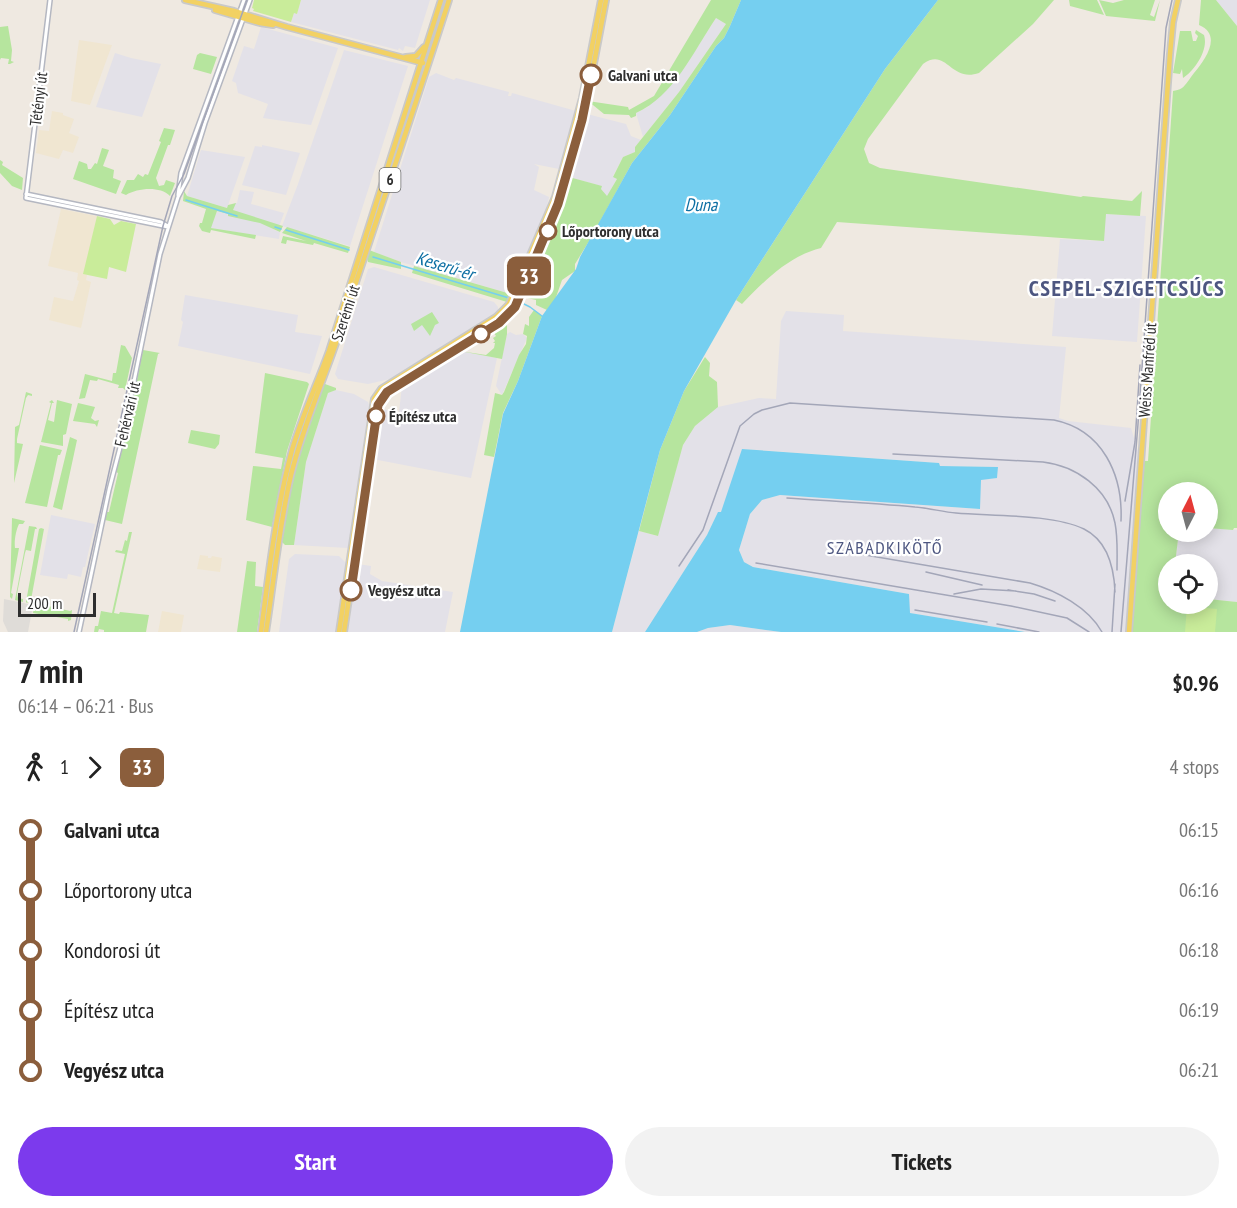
<!DOCTYPE html>
<meta charset="utf-8">
<style>
body{margin:0;font-family:"PT Sans Narrow",sans-serif;background:#f2f2f2;color:#222;height:100vh;display:flex;flex-direction:column;font-size:22px;white-space:nowrap}
*{box-sizing:border-box;margin:0}
p{font-size:20px;color:#767676}
.icon{flex:none;width:33px;height:33px;fill:none;stroke:currentColor;stroke-width:2;stroke-linecap:round;stroke-linejoin:round}
.map{position:relative;height:632px;overflow:hidden}
.details{display:flex;flex-direction:column;background:#fff;flex:1}
.details>*{flex:none}
.badge{padding:0 12px;border-radius:9px;font-size:21px;line-height:39px}
.needle{width:39px;rotate:6deg}
.tools{position:absolute;left:1158px;top:482px;display:grid;gap:12px}
.tools a{display:grid;place-items:center;width:60px;height:60px;border-radius:50%;background:#fff;box-shadow:0 3px 15px #0003;font-size:30px}
.scale{position:absolute;left:18px;bottom:15px;width:78px;box-sizing:border-box;padding-left:6px;border:3px solid #2e2e2e;border-top:0;font-size:16px;line-height:21px;white-space:nowrap;color:#2e2e2e;-webkit-text-stroke:4px #fff;paint-order:stroke}
.map>.badge{position:absolute;translate:-50% -50%;box-shadow:0 0 0 3px #fff}
.legs{display:flex;align-items:center;gap:9px;height:66px;padding:0 18px;font-size:20px}
.legs p{margin-inline-start:auto}
.summary{display:flex;align-items:center;justify-content:space-between;height:102px;padding:0 18px}
h1{font-size:33px;font-weight:700;line-height:45px}
.action{display:flex;gap:12px;margin-top:auto;padding:12px 18px}
.action a{flex:1;height:69px;border-radius:36px;background:#7c3aed;color:#fff;font-size:24px;font-weight:700;line-height:69px;text-align:center}
.action a+a{background:#f2f2f2;color:#222}
ul{padding:0 18px;list-style:none}
li{display:flex;align-items:center;gap:21px;height:60px;font-size:22px}
li i{display:grid;place-items:center;width:9px;height:100%;margin:0 8px;background:currentColor}
li i::after{content:'';width:15px;height:15px;margin:-8px;border:4px solid;border-radius:50%;background:#fff}
li p{margin-inline-start:auto}
li:first-child i{background:linear-gradient(#0000 50%,currentColor 0)}
li:last-child i{background:linear-gradient(currentColor 50%,#0000 0)}
.map>svg:first-child{display:block}
.industrial{fill:#e3e1e8}
.education{fill:#f0e6d1}
.green{fill:#b6e59e}
.pitch{fill:#c9ec9a}
.plaza{fill:#dfdcd8}
.water{fill:#75cff0}
.lines{fill:none;stroke-linecap:round;stroke-linejoin:round}
.stream{stroke:#75cff0;stroke-width:1.5}
.minor-casing{stroke:#b4b7c1;stroke-width:6}
.major-casing{stroke:#c9c9c9;stroke-width:8}
.minor{stroke:#fff;stroke-width:3}
.major{stroke:#f2d163;stroke-width:4.5}
.tram{stroke:#a3a6b8;stroke-width:1.5}
.rail{stroke:#a3a6b8;stroke-width:1.5}
.line-1-casing{stroke:#fff;stroke-width:14}
.line-1{stroke:#8b5e3c;stroke-width:9}
.stop-1-dot{fill:#fff;stroke:#8b5e3c;stroke-width:3}
.labels{text-anchor:middle;stroke-width:4.5;stroke-linejoin:round;paint-order:stroke}
.shield{fill:#fff;stroke:#6d6d6d;stroke-width:1.5}
.shield-label{font-size:15px;font-weight:bold;fill:#2e2e2e}
.stop-label{font-size:16px;font-weight:bold;fill:#2e2e2e;stroke:#fff;text-anchor:start}
.street-label{font-size:16px;fill:#2e2e2e;stroke:#fff}
.water-label{font-size:18px;font-style:italic;fill:#0d6fa3;stroke:#fff}
.neighbourhood-label{font-size:18px;letter-spacing:1.5px;fill:#4d5680;stroke:#fff}
.district-label{font-size:22px;font-weight:bold;letter-spacing:1.5px;fill:#4d5680;stroke:#fff}
</style>
<div class="map">
<svg width="1237" height="632" viewBox="0 0 1237 632">
<rect width="100%" height="100%" fill="#efe9e1"/>
<!-- industrial -->
<path class="industrial" d="M301 0H430L415 48 405 46 403 51 399 48 398 50 291 22 294 13H297Z
M1216 0H1237V26Z
M716 18 726 24 679 92 643 137 636 113 648 107 693 54Z
M261 27 338 48 311 125 263 118 268 104 238 93 236 83 232 81 244 46 254 49Z
M344 50 408 66 350 246 282 226 298 184Z
M115 53 131 58 161 64 142 117 96 107Z
M436 73 454 80 456 78 509 92 508 96H511L512 93 576 111 559 169 534 164 539 167 534 190 549 197 545 214 511 294 401 262 374 252 429 77Z
M587 114 626 124 631 136 641 140 635 147V152L623 157 613 176 617 179 607 197 601 189V186L569 177Z
M262 145 300 153 286 195 242 185 255 146 262 147Z
M201 150 245 157 227 208 187 196Z
M240 190 254 192 251 204 284 213 280 224 274 230 280 232 279 239 210 228 217 211 228 214 232 210 235 203H237Z
M1105 214 1146 216 1137 342 1052 336 1060 239 1104 241Z
M374 267 494 302 498 307V310L493 316 390 379 368 384 338 379 335 374 368 269Z
M185 295 298 315 295 332 322 336 310 374 178 346 183 322 181 320Z
M786 311 844 315 843 331 1066 347 1059 418 1068 421 1131 428 1141 461 1128 632H1025L909 613V594L753 567 744 562 739 550 750 514 762 500 780 495 979 509 981 479 997 478 998 467 939 466V463L743 449 721 513H718L707 535 645 632H612L639 531 657 536 683 445 695 426 718 407 759 398 776 399 781 321Z
M510 332 516 335 523 334 527 338 502 395 496 386 507 334Z
M460 351 497 358 471 478 373 459 381 409 399 412 402 386Z
M336 390 354 394 368 402 369 405 348 548 294 545 306 462 328 393Z
M51 515 95 524 85 567H83L81 577 68 574 67 579 40 575Z
M1208 528 1237 530V602L1208 599V564H1175L1179 531H1208Z
M295 554 339 556 346 563 335 632H279L289 559Z
M358 564 371 566 370 574 382 581 453 592 445 632H348Z
M730 625 781 632H697L708 628Z"/>
<!-- education -->
<path class="education" d="M79 40 112 45 90 105 71 101Z
M52 111 63 113V115L74 119 69 133 79 137 73 153 63 150 59 159 36 153 39 130 49 131Z
M61 209 97 216 84 274 87 275 86 280 91 282 81 328 49 320 54 297 73 301 79 281 77 280 78 273 48 266Z
M200 555 208 556V558H211L212 556 222 558 220 572 197 569Z
M162 611 184 615 181 632H158Z"/>
<!-- green -->
<path class="green" d="M711 0H741L730 26 724 38 716 46 670 115 632 163 591 238 575 264V271L562 280 555 300 547 310 536 305V300L523 297 559 211 569 177 602 186 601 189 607 196 617 179 613 177 623 157 635 152V147L679 92 726 24 716 18C693 52 674 96 636 113V116L631 118 629 115 604 114 588 101 628 107 629 110 654 96Z
M938 0H1054L1033 24 979 73C950 83 947 47 923 64L868 139 864 149 869 163 880 168 1081 197 1083 196 1132 201 1142 191 1140 216 1106 214 1104 241 837 222 821 248C789 256 765 280 742 304L736 300 885 69Z
M1069 0H1097L1104 15 1070 6Z
M1099 0 1113 3 1124 0H1155L1150 15 1154 17 1160 0 1155 21 1106 16Z
M1201 0H1216L1237 26V528H1234L1233 530 1208 528V492H1168V531H1179L1175 564H1168V603H1208V599L1237 602V632H1128L1141 461H1148L1173 91C1176 90 1179 90 1182 88 1186 85 1190 78 1194 73 1205 60 1223 35 1199 25Z
M8 26 12 50 11 61 14 62 10 64H8L9 59 1 58 0 60V27Z
M1196 30 1204 35C1209 50 1194 71 1183 78L1182 69 1180 74 1173 73 1180 31H1191L1193 41H1196L1198 36 1195 33Z
M200 53 217 57 211 74 193 69 197 55Z
M426 65 392 173 379 200 422 68Z
M164 128 175 130 170 145H168L156 178 159 186 164 185 166 180 175 183 170 196C160 186 138 188 126 195L121 193 127 180H134L138 174 143 177 145 174 148 175 161 142 159 141Z
M102 148 109 150 103 166 114 170 113 178 121 181 116 194 73 179 79 161 87 164 88 169H91L95 163 97 164Z
M0 160 3 162 2 165 23 178 22 190 12 186 0 173Z
M184 191 187 196 227 208 228 205 236 203 233 210 283 226 280 232 260 223 228 216V214L217 211 211 228 256 235 255 239 211 230 210 233 202 231 199 226 200 223H202L206 209 183 201Z
M287 227 350 247 348 253 314 243 313 245 287 240 286 244 281 243 283 236 306 241 282 233Z
M369 250 401 262V269L368 262 367 258Z
M414 266 511 294 507 302 412 273Z
M534 310 542 316 518 381 503 413 494 457 484 455 495 393 502 395 504 392 519 355 526 344 527 336 523 334 525 324 529 326V317Z
M432 312 439 323 435 325 430 336 422 325 414 331 411 324Z
M504 323 507 324V334L502 359 460 351 486 355 494 348 495 343H493L495 341 493 338 496 336 494 333 491 335V331Z
M121 345 125 346 132 358 123 399 125 390 123 388H118L119 385 98 379 97 381 90 380 85 398 79 399 85 374 112 381 113 373H116Z
M143 350 160 353 158 354 122 524 105 520 107 512H109L118 473 116 472 125 440Z
M705 357 710 363 709 376 717 382 718 407 695 426 683 445 658 536 639 531 660 450 684 391Z
M265 373 307 382 309 384 287 451 272 527 246 520 253 466 281 469 283 458 255 453Z
M325 384 336 388V390L328 393 306 462 294 545H285L281 541C288 487 304 437 322 386Z
M26 392 32 394V396L28 395 26 398 17 439V443L23 444 14 483 15 427 19 425Z
M52 400 54 403H52L48 420 54 422 57 400 72 404 66 434 63 435V446L41 442 51 403 49 402Z
M78 403 95 407 91 418 95 421 99 420 97 427 95 424 73 421Z
M191 430 220 435 219 444 215 449 188 443Z
M70 437 77 440 62 510 53 507Z
M40 445 62 450 60 455H58L47 507 25 503Z
M12 518 25 521 23 524H19C16 530 14 541 15 548H19L11 593 13 594 12 599 10 597Z
M29 526 36 527 37 529H35L31 551 26 550 25 553 17 594 18 598 23 599V602L15 600Z
M41 528 44 529 31 600 27 603 26 602 39 529Z
M129 532H132L114 613 119 614 120 612 149 615 146 632H104V630L99 629 98 632H94L95 626H98L101 611 112 613 125 554 115 552 116 550 122 551 125 540 127 541Z
M247 561 256 562 255 586 263 587 257 632H237Z
M35 603 70 611 72 610 71 620 68 621V619L33 613Z"/>
<!-- pitch -->
<path class="pitch" d="M254 0H301L297 14 294 13 291 22 253 11 254 9 252 8Z
M97 216 110 219 114 225 121 221 136 224 126 272 109 267 107 279 83 274Z
M1187 606 1217 609 1215 632H1185Z"/>
<!-- plaza -->
<path class="plaza" d="M4 599 33 605 28 632H8L7 630 3 621Z"/>
<!-- water -->
<path class="water" d="M741 0H938L885 69 736 300 684 391 660 450 612 632H460L503 414 518 381 542 316 576 269 580 257 632 163 670 115 716 46 724 38 730 26Z
M742 449 939 463 940 466 998 467 997 478 981 480 980 509 780 495 762 500 750 514 739 550 744 562 753 567 909 594 910 613 1025 632H781L730 625 708 628 697 632H645L707 535 718 512H721Z"/>
<g class="lines">
<!-- stream -->
<path class="stream" d="M186 200 237 216
M275 227 281 229
M286 230 349 250
M373 257 509 298
M520 302 530 307 542 316"/>
<defs>
<path id="minor" d="M50 0 26 198 168 227
M26 194 161 222 168 226
M178 195 181 173 244 0
M79 632 109 490 122 440 160 254 178 197 188 178 205 123 250 0"/>
<path id="major" d="M185 0 234 11 287 27 423 63
M215 10 260 23 273 25
M406 57 416 56 424 47
M261 632C269 571 276 509 292 450 302 416 317 384 329 351L441 0
M266 632C274 580 279 526 291 475 302 430 320 389 335 346 373 230 412 116 449 0
M339 632 374 399 381 389 496 317 509 304 555 197 582 98 601 0
M344 632 378 405 387 392 499 323 515 307 552 221 567 174 585 111 606 0
M1129 632 1170 54 1173 22 1178 0"/>
</defs>
<!-- minor casing -->
<use href="#minor" class="minor-casing"/>
<!-- major casing -->
<use href="#major" class="major-casing"/>
<!-- minor -->
<use href="#minor" class="minor"/>
<!-- major -->
<use href="#major" class="major"/>
<!-- tram -->
<path class="tram" d="M74 632 163 226 172 196 184 174 247 0
M1121 632 1138 424 1166 28 1172 0"/>
<!-- rail -->
<path class="rail" d="M893 454 1043 462C1076 466 1108 488 1115 523 1118 538 1117 554 1117 570
M787 498C830 501 873 503 915 507 929 508 943 512 956 513 992 516 1053 514 1084 529 1108 541 1114 567 1115 592
M1125 501 1135 442 1140 365
M830 549 1030 583C1057 591 1088 607 1102 632
M756 563 1011 606 1067 618 1089 632
M679 566 703 530 740 426 754 414 762 410 790 403 1054 420C1103 430 1123 475 1121 521
M926 572 982 585
M1008 590 1034 594 1055 601
M954 594 981 589 1016 591
M915 610 987 622
M997 624 1039 632
M1112 632 1115 584"/>
</g>
<g class="lines">
<defs>
<path id="line-1" d="M351 590 378 405 387 392 499 323 515 307 558 204 582 120 591 75"/>
</defs>
<!-- line-1 casing -->
<use href="#line-1" class="line-1-casing"/>
<!-- line-1 -->
<use href="#line-1" class="line-1"/>
</g>
<!-- markers -->
<g class="stop-1-dot">
<circle cx="591" cy="75" r="10"/>
<circle cx="548" cy="231" r="8"/>
<circle cx="481" cy="334" r="8"/>
<circle cx="376" cy="416" r="8"/>
<circle cx="351" cy="590" r="10"/>
</g>
<g class="labels">
<!-- shield labels -->
<rect class="shield" x="379.5" y="168" width="21" height="24" rx="4.5"/>
<g class="shield-label">
<text x="390" y="185">6</text>
</g>
<!-- stop labels -->
<g class="stop-label">
<text x="608" y="81">Galvani utca</text>
<text x="562" y="237">Lőportorony utca</text>
<text x="389" y="422">Építész utca</text>
<text x="368" y="596">Vegyész utca</text>
</g>
<!-- street labels -->
<g class="street-label">
<text transform="translate(38 99) rotate(-83)" y="6">Tétényi út</text>
<text transform="translate(345 313) rotate(-72)" y="6">Szerémi út</text>
<text transform="translate(1147 370) rotate(-86)" y="6">Weiss Manfréd út</text>
<text transform="translate(127 414) rotate(-77)" y="6">Fehérvári út</text>
</g>
<!-- water labels -->
<g class="water-label">
<text x="701" y="211">Duna</text>
<text transform="translate(445 266) rotate(17)" y="6">Keserű-ér</text>
</g>
<!-- neighbourhood labels -->
<g class="neighbourhood-label">
<text x="885" y="554">SZABADKIKÖTŐ</text>
</g>
<!-- district labels -->
<g class="district-label">
<text x="1127" y="296">CSEPEL-SZIGETCSÚCS</text>
</g>
</g>
</svg>
<div class="tools">
<a><svg class="needle" viewBox="-14 -14 28 28"><path d="M0-13l5 13h-10z" fill="#e53935"/><path d="M0 13l5-13h-10z" fill="#767676"/></svg></a>
<a><svg class="icon" aria-label="locate" viewBox="0 0 24 24"><circle cx="12" cy="12" r="6"/><path d="M12 2v4M12 18v4M2 12h4M18 12h4"/></svg></a>
</div>
<div class="scale">200 m</div>
<b class="badge" style="left:529px;top:276px;background:#8b5e3c;color:#fff">33</b>
</div>
<section class="details">
<div class="summary"><div><h1>7 min</h1><p>06:14 – 06:21 · Bus</p></div><b>$0.96</b></div>
<div class="legs"><svg class="icon" aria-label="walk" viewBox="0 0 24 24"><circle cx="13" cy="4" r="2"/><path d="M13 8l-2 6 4 7M11 14l-3 7M7 12l3-4h3l4 4"/></svg>1<svg class="icon" aria-label="forward" viewBox="0 0 24 24"><path d="M9 5l7 7-7 7"/></svg><b class="badge" style="background:#8b5e3c;color:#fff">33</b><p>4 stops</p></div>
<ul>
<li><i style="color:#8b5e3c"></i><b>Galvani utca</b><p>06:15</p></li>
<li><i style="color:#8b5e3c"></i><span>Lőportorony utca</span><p>06:16</p></li>
<li><i style="color:#8b5e3c"></i><span>Kondorosi út</span><p>06:18</p></li>
<li><i style="color:#8b5e3c"></i><span>Építész utca</span><p>06:19</p></li>
<li><i style="color:#8b5e3c"></i><b>Vegyész utca</b><p>06:21</p></li>
</ul>
<div class="action"><a>Start</a><a>Tickets</a></div>
</section>
